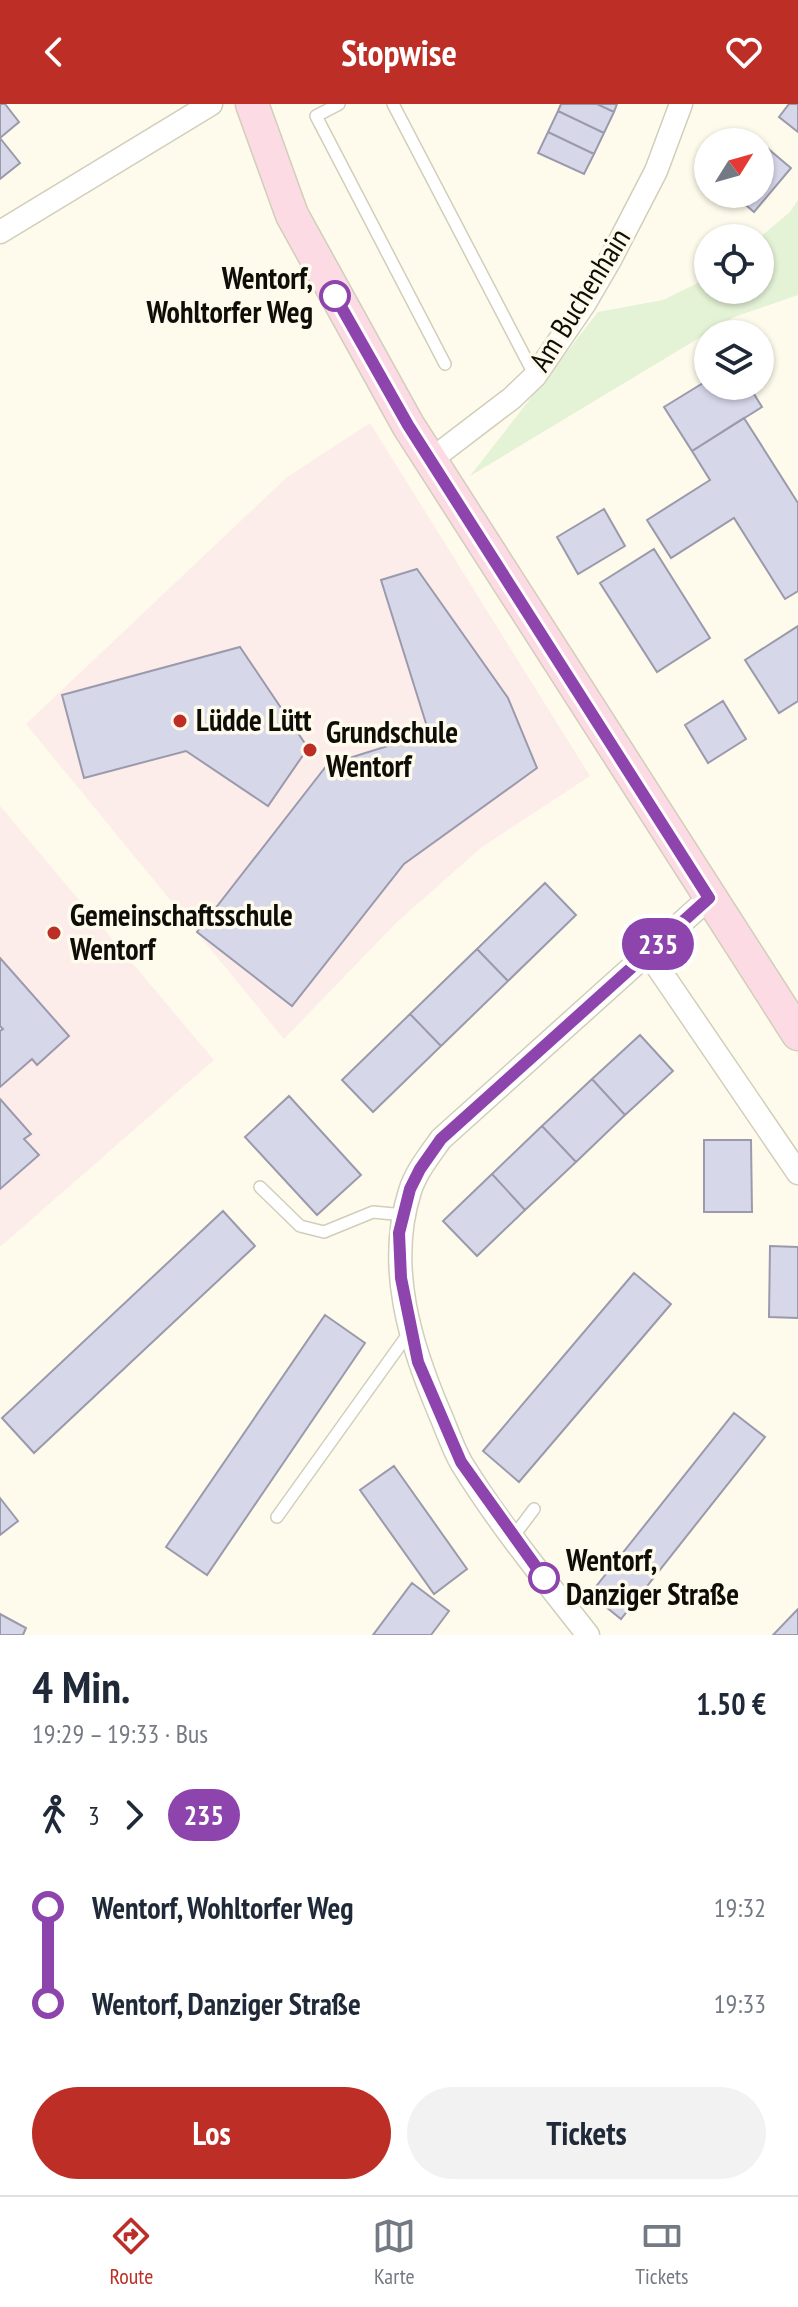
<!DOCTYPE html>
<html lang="de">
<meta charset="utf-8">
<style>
body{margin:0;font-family:"PT Sans Narrow",sans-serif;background:#f2f2f3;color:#1f2937;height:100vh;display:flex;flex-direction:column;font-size:30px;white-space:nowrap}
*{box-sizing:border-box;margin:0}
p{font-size:26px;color:#747a83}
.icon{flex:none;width:44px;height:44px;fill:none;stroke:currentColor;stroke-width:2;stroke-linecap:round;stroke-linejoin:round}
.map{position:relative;height:1531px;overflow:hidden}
.drawer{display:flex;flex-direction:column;background:#fff;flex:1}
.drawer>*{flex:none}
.badge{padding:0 16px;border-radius:26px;font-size:28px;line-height:52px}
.needle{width:52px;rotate:53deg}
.buttons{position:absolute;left:694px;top:24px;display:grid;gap:16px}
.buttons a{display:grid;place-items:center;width:80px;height:80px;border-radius:50%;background:#fff;box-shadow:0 2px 6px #0004;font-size:40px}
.map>.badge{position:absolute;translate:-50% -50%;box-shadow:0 0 0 4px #fff}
.legs{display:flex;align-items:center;gap:12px;height:88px;padding:0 32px;font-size:26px}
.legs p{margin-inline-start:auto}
.head{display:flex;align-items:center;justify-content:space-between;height:136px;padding:0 32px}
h1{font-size:44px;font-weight:700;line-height:60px}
.cta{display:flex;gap:16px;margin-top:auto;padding:16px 32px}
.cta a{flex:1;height:92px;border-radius:48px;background:#bd2f26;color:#fff;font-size:32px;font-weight:700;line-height:92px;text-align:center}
.cta a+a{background:#f2f2f3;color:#1f2937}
ul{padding:0 32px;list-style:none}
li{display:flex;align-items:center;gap:28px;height:96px;font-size:30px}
li i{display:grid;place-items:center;width:12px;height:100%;margin:0 10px;background:currentColor}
li i::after{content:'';width:20px;height:20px;margin:-10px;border:6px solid;border-radius:50%;background:#fff}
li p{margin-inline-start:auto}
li:first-child i{background:linear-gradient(#0000 50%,currentColor 0)}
li:last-child i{background:linear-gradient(currentColor 50%,#0000 0)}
header{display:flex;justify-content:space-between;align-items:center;height:104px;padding:0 32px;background:#bd2f26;color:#fff;font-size:36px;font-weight:700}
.dock{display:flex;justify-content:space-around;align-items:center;height:112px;border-top:2px solid #e0e1e3;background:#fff;font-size:22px;color:#747a83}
.dock a{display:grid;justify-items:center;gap:4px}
.dock .active{color:#bd2f26}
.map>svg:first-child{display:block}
.education{fill:#fdedea}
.green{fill:#e4f2d6}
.building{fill:#d7d7ea;stroke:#9b9aac;stroke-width:2}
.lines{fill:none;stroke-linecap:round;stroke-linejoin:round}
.service-casing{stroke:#d1ceba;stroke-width:14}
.minor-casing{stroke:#d1ceba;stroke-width:25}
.secondary-casing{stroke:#d1ceba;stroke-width:35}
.service{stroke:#fff;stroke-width:11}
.minor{stroke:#fff;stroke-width:22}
.secondary{stroke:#fcdbe4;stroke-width:32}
.line-1-casing{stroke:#fff;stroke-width:18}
.line-1{stroke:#8e44ad;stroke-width:12}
.stop-1-dot{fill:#fff;stroke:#8e44ad;stroke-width:4}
.poi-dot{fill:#bd2f26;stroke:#fefbec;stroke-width:3}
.labels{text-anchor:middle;stroke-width:7;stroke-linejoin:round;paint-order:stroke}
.stop-label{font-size:30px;font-weight:bold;fill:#0e0d07;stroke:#fefbec;text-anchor:end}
.street-label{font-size:30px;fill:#0e0d07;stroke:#fefbec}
.poi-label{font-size:30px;font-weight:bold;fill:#0e0d07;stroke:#fefbec;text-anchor:start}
</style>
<header><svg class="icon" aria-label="back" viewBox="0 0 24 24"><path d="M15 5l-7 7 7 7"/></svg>Stopwise<svg class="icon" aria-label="heart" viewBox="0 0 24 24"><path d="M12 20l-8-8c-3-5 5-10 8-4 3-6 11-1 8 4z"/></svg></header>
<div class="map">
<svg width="798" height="1531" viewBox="0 0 798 1531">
<rect width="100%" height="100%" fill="#fefbec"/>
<!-- education -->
<path class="education" d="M370 319 590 672 482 743 397 818 284 935 26 620 287 373Z
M0 702 214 956 0 1143Z"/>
<!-- green -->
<path class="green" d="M798 96V191L734 213 470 372 598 208 663 196 708 174V186H760L759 134 790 108Z"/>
<!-- building -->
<path class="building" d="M0 0H5L19 18 0 34Z
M561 0H597L614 8 604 29 558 7Z
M597 0H617L614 8Z
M789 0H798V28L779 13Z
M558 7 604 29 594 50 548 28Z
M548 28 594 50 584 70 538 49Z
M750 30 760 38H743Z
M0 34 20 59 0 75Z
M760 38 791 64 754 108 733 90H760Z
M708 276V282H749L762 303 692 347 664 303Z
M744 314 798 399V487L785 495 734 414 671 454 647 416 710 376 692 347Z
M604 405 625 442 578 470 557 433Z
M654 445 710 534 657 568 600 479Z
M417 465 508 594 537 664 404 760 292 902 197 828 327 661 429 629 381 476Z
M798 522V597L779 609 745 556Z
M240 543 308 644 268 702 186 647 84 674 62 591Z
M723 597 746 635 708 659 685 621Z
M545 779 576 811 508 877 477 845Z
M477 845 508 877 441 942 410 910Z
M0 854 69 932 37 961 32 955 0 983V927L3 925 0 922Z
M410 910 441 942 373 1008 342 976Z
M640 931 673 967 625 1011 592 975Z
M592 975 625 1011 576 1058 542 1022Z
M289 992 361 1071 317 1111 245 1033Z
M0 995 31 1030 24 1035 39 1051 0 1085Z
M542 1022 576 1058 525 1106 492 1070Z
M704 1036H751L752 1108H704Z
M492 1070 525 1106 477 1152 443 1117Z
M223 1107 255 1142 34 1349 2 1314Z
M770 1142 798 1143V1214L769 1213Z
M634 1169 671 1200 519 1378 483 1347Z
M325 1211 365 1239 207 1471 166 1443Z
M734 1309 765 1333 621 1515 590 1490Z
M394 1362 467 1465 434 1490 360 1386Z
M0 1394 18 1417 0 1431Z
M412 1479 449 1507 431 1531H373Z
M798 1505V1531H773Z
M0 1510 26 1524 23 1531H0Z"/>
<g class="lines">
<defs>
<path id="service" d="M339 0 316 12 445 260
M393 0 535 272
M260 1083 300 1122 324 1128 373 1108 404 1111
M277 1413 411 1226
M513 1433 534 1405"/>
<path id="minor" d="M0 128 211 0
M432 355 512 294 535 272 585 199 610 156 656 67 681 0
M648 849 798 1069
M588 1531C545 1476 499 1420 462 1360 453 1345 447 1326 440 1310 410 1240 386 1162 410 1087 416 1068 429 1052 441 1035L709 794"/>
<path id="secondary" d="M252 0 292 111 408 321 798 930"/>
</defs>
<!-- service casing -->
<use href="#service" class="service-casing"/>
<!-- minor casing -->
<use href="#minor" class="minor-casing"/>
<!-- secondary casing -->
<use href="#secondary" class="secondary-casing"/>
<!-- service -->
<use href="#service" class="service"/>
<!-- minor -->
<use href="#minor" class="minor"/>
<!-- secondary -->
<use href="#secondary" class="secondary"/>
</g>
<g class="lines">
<defs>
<path id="line-1" d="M335 192 408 321 709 794 441 1035 420 1065 410 1085 399 1129 401 1174 418 1258 461 1358 544 1474"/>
</defs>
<!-- line-1 casing -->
<use href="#line-1" class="line-1-casing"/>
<!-- line-1 -->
<use href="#line-1" class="line-1"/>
</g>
<!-- markers -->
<g class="stop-1-dot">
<circle cx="335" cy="192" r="14"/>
<circle cx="544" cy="1474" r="14"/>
</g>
<g class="poi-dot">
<circle cx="180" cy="617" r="8"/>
<circle cx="310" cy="646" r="8"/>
<circle cx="54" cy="829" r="8"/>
</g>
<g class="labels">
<!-- stop labels -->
<g class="stop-label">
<text x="313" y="185">Wentorf,<tspan x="313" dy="34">Wohltorfer Weg</tspan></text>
<text x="566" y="1467" text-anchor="start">Wentorf,<tspan x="566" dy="34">Danziger Straße</tspan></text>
</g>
<!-- street labels -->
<g class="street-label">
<text transform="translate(580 196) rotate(-58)" y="10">Am Buchenhain</text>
</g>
<!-- poi labels -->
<g class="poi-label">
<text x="196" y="627">Lüdde Lütt</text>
<text x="326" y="639">Grundschule<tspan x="326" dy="34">Wentorf</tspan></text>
<text x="70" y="822">Gemeinschaftsschule<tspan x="70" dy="34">Wentorf</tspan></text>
</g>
</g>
</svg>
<div class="buttons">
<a><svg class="needle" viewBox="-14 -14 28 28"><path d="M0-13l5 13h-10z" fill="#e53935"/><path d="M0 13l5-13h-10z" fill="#747a83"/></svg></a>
<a><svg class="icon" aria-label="locate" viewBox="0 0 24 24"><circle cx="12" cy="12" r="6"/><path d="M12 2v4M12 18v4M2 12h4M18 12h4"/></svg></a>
<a><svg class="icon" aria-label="layers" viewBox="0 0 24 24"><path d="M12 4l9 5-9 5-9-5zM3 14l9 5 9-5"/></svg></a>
</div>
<b class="badge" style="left:658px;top:840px;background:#8e44ad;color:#fff">235</b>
</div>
<section class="drawer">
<div class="head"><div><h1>4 Min.</h1><p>19:29 – 19:33 · Bus</p></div><b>1.50 €</b></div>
<div class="legs"><svg class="icon" aria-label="walk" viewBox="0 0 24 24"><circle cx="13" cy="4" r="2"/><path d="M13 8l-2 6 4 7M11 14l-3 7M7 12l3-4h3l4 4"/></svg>3<svg class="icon" aria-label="forward" viewBox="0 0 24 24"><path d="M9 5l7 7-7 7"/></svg><b class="badge" style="background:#8e44ad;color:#fff">235</b></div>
<ul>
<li><i style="color:#8e44ad"></i><b>Wentorf, Wohltorfer Weg</b><p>19:32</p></li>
<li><i style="color:#8e44ad"></i><b>Wentorf, Danziger Straße</b><p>19:33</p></li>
</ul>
<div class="cta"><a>Los</a><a>Tickets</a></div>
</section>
<nav class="dock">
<a class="active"><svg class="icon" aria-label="directions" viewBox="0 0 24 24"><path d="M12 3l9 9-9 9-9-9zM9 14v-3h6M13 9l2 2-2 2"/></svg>Route</a>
<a><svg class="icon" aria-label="map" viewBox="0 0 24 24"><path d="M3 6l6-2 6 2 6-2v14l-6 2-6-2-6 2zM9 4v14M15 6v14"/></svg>Karte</a>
<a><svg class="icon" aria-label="tickets" viewBox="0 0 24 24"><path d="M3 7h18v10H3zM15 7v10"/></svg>Tickets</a>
</nav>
